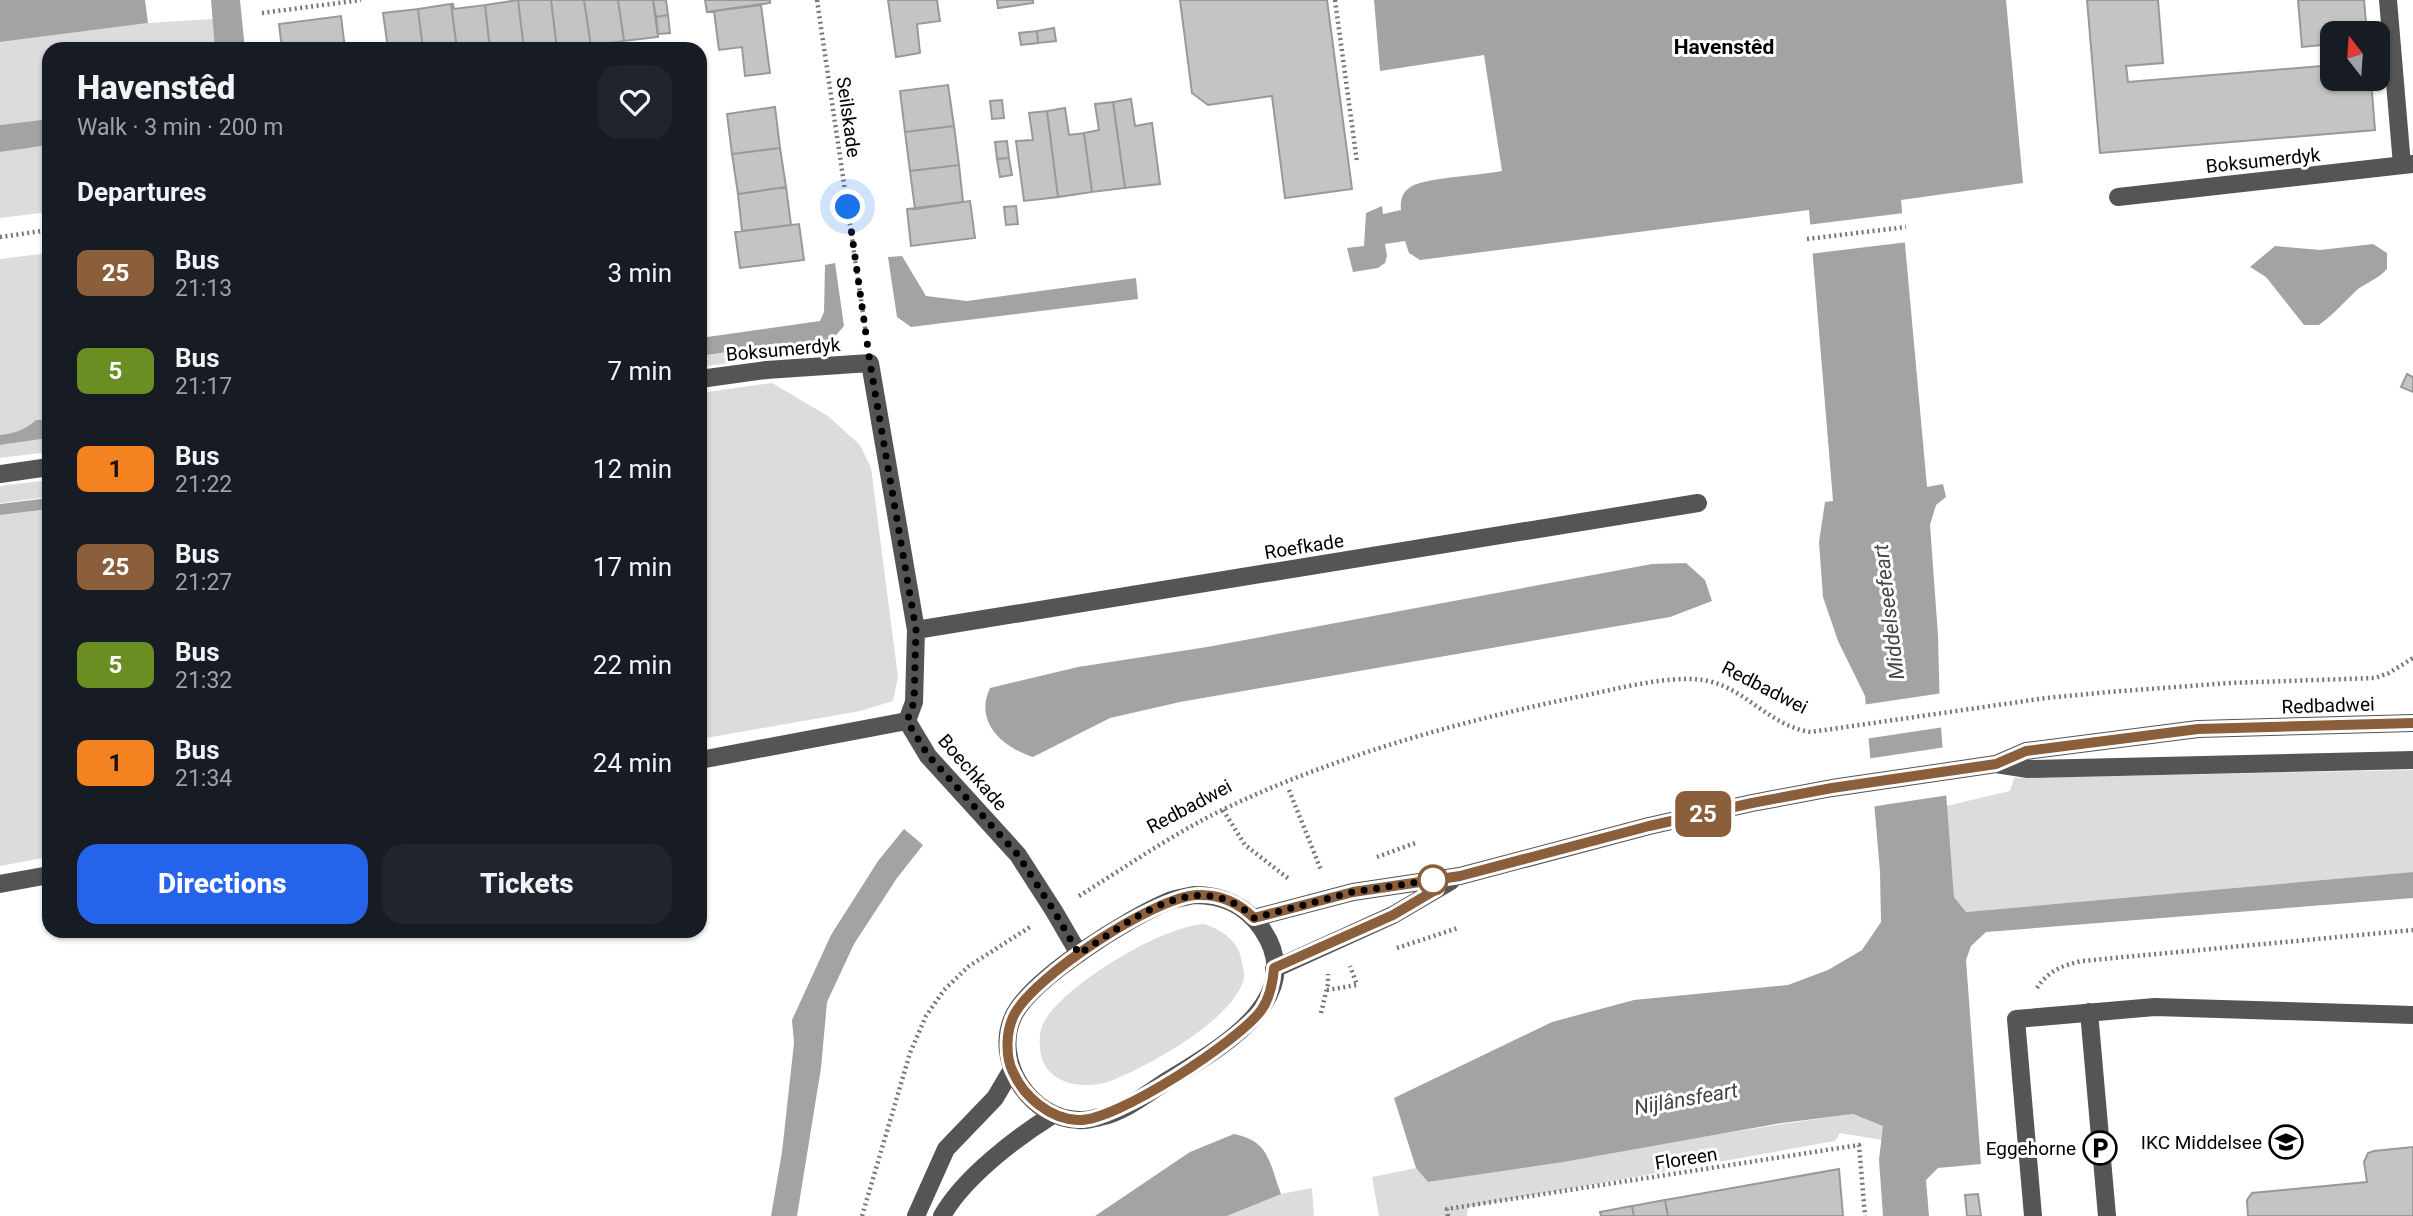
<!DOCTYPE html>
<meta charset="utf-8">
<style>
body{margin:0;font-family:Roboto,sans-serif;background:#20242c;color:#f1f3f6;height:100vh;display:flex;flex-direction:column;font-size:26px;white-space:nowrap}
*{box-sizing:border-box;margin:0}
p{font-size:23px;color:#9ea1a6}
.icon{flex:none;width:38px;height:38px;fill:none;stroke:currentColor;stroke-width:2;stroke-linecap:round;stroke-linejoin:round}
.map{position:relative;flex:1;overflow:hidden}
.drawer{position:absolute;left:42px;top:42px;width:665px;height:896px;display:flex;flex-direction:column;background:#171b24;border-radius:21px;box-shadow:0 2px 5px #0004}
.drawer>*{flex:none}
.badge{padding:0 14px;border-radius:10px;font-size:24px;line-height:46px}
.needle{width:46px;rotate:343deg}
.fabs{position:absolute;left:2320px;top:21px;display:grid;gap:14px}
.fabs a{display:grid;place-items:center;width:70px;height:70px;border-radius:14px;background:#171b24;box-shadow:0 2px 5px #0004;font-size:35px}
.you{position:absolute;width:35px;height:35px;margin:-18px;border:5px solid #fff;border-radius:50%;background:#1a73e8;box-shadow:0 0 0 10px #1a73e833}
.map>.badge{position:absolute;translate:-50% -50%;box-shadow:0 0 0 4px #fff}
h2{padding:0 35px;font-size:26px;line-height:63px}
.round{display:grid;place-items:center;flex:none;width:74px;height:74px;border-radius:21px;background:#20242c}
.head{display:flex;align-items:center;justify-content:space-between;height:119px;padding:0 35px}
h1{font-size:33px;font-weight:800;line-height:52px}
.cta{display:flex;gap:14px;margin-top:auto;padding:14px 35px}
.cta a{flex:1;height:80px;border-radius:21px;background:#2563eb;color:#fff;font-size:28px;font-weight:800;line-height:80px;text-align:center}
.cta a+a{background:#20242c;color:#f1f3f6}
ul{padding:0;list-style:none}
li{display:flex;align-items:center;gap:21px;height:98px;padding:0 35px}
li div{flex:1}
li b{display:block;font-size:26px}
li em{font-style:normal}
li .badge{min-width:77px;font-weight:700;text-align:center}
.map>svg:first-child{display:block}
.green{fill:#dcdcdc}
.water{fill:#a3a3a3}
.pier{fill:#fff}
.building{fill:#c4c4c4;stroke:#999;stroke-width:2}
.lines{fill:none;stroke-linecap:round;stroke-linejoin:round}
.path{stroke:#777;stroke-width:4.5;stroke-dasharray:2 3.5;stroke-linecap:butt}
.minor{stroke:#555;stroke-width:18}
.line-casing{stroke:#fff;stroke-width:16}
.line{stroke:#8b5e3c;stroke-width:10}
.walk{stroke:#000;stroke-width:7;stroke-dasharray:0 12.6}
.stop-dot{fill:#fff;stroke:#8b5e3c;stroke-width:3.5}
.labels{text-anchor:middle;stroke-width:6;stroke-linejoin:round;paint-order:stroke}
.street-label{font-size:19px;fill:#000;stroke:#fff}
.poi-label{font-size:19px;fill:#000;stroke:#fff;text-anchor:end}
.neighbourhood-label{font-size:21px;font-weight:bold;fill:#000;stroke:#fff}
.water-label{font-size:21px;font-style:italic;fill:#444;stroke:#fff}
</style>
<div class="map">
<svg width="2413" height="1216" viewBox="0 0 2413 1216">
<rect width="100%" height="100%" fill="#fff"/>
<!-- green -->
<path class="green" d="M213 19 215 49H49V119L0 125V42L148 23Z
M49 145V212L0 218V152Z
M49 253V420H36C25 430 15 433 0 435V259Z
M760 347 751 360 700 367V356Z
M772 383 828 416 860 445 871 468 898 677 893 701 860 711 700 739V393Z
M49 438V452L0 458V445Z
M49 480V497L0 503V486Z
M49 509V857L0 866V515Z
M2413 770V872L1966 912 1954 897 1946 806 2010 791 2014 778Z
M1204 924C1224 931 1239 941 1242 963 1243 967 1245 974 1244 978 1235 1019 1148 1066 1113 1080 1084 1092 1041 1084 1040 1047 1039 1041 1040 1032 1042 1026 1059 987 1162 926 1204 924Z
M1853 1114 1884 1126 1882 1140 1840 1133 1835 1141 1468 1207 1467 1216H1379L1372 1177 1416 1168 1428 1182C1570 1161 1711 1133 1853 1114Z
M1312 1188 1314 1216H1227L1281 1194Z"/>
<!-- water -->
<path class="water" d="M0 0H145L148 23 0 42Z
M211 0H240L245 49H215Z
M1374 0H2006L2023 183 1901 200 1927 487 1943 484 1946 497 1936 505 1930 525 1938 635 1940 714 1954 897 1966 912 2413 872V898L1986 932 1971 946 1966 960 1981 1164 1938 1168 1926 1180 1929 1216H1883L1879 1160 1883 1126 1853 1114 1782 1123 1563 1162 1428 1182 1416 1168 1394 1098 1552 1022 1634 1000 1788 985 1828 970 1862 950 1881 922 1880 872 1865 696 1838 641 1823 597 1819 542 1825 502 1833 501 1809 210 1420 260 1409 253 1405 241 1385 244 1387 256 1385 263 1378 268 1353 272 1347 248 1364 246 1366 213 1382 206 1383 214 1401 210C1400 200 1402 192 1412 186 1427 178 1481 175 1502 171L1484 55 1380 71Z
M49 119V145L0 152V125Z
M2373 244 2387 253V269C2379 278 2368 282 2358 289 2345 301 2334 314 2319 325H2304L2266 277 2250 267 2275 246 2320 250Z
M902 256 926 296 967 301 1136 278 1138 299 911 327 897 317 888 257Z
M835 263 844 326 831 341 760 347 700 356V338L820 321 824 312 825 265Z
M36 420H49V438L0 445V435C15 433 25 430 36 420Z
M49 498V509L0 515V504Z
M1686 563 1705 580 1712 601 1670 617 1180 702 1110 718 1033 757C1002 747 974 722 990 688L1078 667 1207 647 1652 564Z
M904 829 923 845 897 878 854 944 827 1002 821 1068 797 1216H771L782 1152 794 1043 792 1020 831 935 878 861Z
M1234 1134C1270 1141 1269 1163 1281 1194L1227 1216H1095L1190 1152Z"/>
<!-- pier -->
<path class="pier" d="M1904 213 1908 242 1809 254 1807 225Z
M1943 693 1944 727 1865 739 1862 705Z
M1946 747 1949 795 1870 807 1866 759Z"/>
<!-- building -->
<path class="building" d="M518 0 524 49H490L485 5Z
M518 0H551L557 49H524Z
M551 0H584L591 46 557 49Z
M584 0H618L624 41 591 46Z
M618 0H653L658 37 624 41Z
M653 0H666L668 15 656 17Z
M705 0H770V3L707 12Z
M888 0H937L940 21 917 24 920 53 896 57Z
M997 0H1033V3L998 8Z
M1180 0H1327L1352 189 1285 198 1272 96 1208 105 1192 93Z
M2087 0H2158L2163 63 2126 66 2128 82 2333 65V79H2371L2375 130 2100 153Z
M2298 0H2364L2367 33H2333V44L2302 47Z
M451 4H453L454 9 485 5 490 49H457Z
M451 4 457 49H423L418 9Z
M761 5 770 73 745 76 742 47 719 50 714 11Z
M418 9 423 49H388L383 13Z
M668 15 670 33 658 34 656 17Z
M341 16 345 49H282L279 24Z
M1054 28 1056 41 1038 43 1037 31Z
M1037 31 1038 43 1021 45 1019 33Z
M948 85 954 126 905 132 900 91Z
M1131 99 1135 126 1152 123 1160 184 1125 188 1113 102Z
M1002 100 1004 118 992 119 990 101Z
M1113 102 1125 188 1092 192 1084 133 1099 130 1095 104Z
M775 107 780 148 732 154 727 114Z
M1065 108 1069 135 1084 133 1092 192 1058 197 1047 111Z
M1047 111 1058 197 1024 201 1016 141 1033 140 1029 113Z
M954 126 959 165 910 171 905 132Z
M1007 141 1009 158 997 159 995 142Z
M780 148 786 187 738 194 732 154Z
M1009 158 1012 175 1000 177 997 159Z
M959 165 963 202 915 209 910 171Z
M786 187 791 225 742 231 738 194Z
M970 201 975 238 911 246 907 209Z
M1016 206 1018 224 1006 225 1004 207Z
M799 224 804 260 740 268 735 232Z
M2407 374 2413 377V392L2401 387Z
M2413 1147V1216H2248L2247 1200 2252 1193 2367 1182 2364 1162 2368 1153 2374 1151Z
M1839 1169 1843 1216H1668L1665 1200Z
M1978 1194 1981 1216H1967L1965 1195Z
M1665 1200 1668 1216H1634L1632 1206Z
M1632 1206 1634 1216H1601L1600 1212Z"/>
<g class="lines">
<!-- path -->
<path class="path" d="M817 0 866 334
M1335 0 1357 162
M262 13 361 0
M0 237 49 230
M1807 239 1906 227
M1289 790 1321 870
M1223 810 1245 845 1289 879
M1377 857 1418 842
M1079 896C1127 866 1173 834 1224 809 1335 756 1457 722 1577 697 1613 690 1666 675 1703 680 1744 686 1770 727 1811 732L2046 698 2109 692 2229 683 2375 678 2389 673 2413 658
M1397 948 1458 928
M2037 988C2048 971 2063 965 2082 961L2413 930
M1327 990 1357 985 1350 966
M1321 1013 1328 984V974
M862 1216 910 1053 926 1016 944 990 969 966 1030 927
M1448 1216 1447 1209 1859 1145 1865 1216"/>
<!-- minor -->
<path class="minor" d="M2388 0 2402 165
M2118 197 2413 164
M700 379 766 370 870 363 916 630 914 702 907 721
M0 474 49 467
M916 630 1698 503
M700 760 907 721 928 756 1018 855 1054 911 1079 954
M1996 764 2028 769 2413 760
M0 884 49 875
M1194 895C1223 895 1245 905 1262 929 1310 999 1218 1049 1170 1079 1149 1092 1125 1112 1100 1117 1094 1118 1086 1121 1079 1120 1030 1119 993 1061 1013 1017 1030 979 1130 917 1169 901 1177 898 1186 897 1194 895Z
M1254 918 1353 892 1460 876 1649 826 1752 803 1832 788 1996 764 2026 751 2198 729 2413 723
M1274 969 1393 915 1451 881
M2089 1012 2107 1216
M916 1216 946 1149 995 1098 1011 1071
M942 1216C964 1177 1017 1137 1054 1114
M2033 1216 2016 1019 2155 1007 2413 1015"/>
</g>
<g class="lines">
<defs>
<path id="line" d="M1437 889 1393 915 1274 968C1273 982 1270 997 1262 1009 1242 1039 1114 1123 1078 1120 1050 1119 1024 1097 1013 1072 1005 1056 1006 1031 1014 1015 1033 977 1154 897 1197 895 1219 894 1239 903 1254 918L1353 892 1460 876 1649 826 1752 803 1832 788 1996 764 2026 751 2198 729 2413 723"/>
</defs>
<!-- line casing -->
<use href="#line" class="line-casing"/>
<!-- line -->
<use href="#line" class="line"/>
<!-- walk -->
<path class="walk" d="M848 207 870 363 916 630 914 702 907 721 928 755 1018 855 1054 911 1079 954C1129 922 1198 863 1254 918L1353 892 1433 880"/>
</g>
<!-- icons -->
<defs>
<symbol id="school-ring" viewBox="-11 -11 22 22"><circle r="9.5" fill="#fff" stroke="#000" stroke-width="1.5"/><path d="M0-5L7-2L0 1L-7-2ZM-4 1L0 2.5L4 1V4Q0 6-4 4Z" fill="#000"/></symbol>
<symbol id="parking-ring" viewBox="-11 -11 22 22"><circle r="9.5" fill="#fff" stroke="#000" stroke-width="1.5"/><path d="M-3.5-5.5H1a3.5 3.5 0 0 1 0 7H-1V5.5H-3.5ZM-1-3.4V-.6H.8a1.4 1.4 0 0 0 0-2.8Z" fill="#000"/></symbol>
</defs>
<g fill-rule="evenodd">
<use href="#school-ring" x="2267" y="1123" width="38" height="38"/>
<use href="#parking-ring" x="2081" y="1129" width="38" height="38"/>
</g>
<!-- markers -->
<circle class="stop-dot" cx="1433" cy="880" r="14"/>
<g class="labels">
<!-- street labels -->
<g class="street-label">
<text transform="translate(849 117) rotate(82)" y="7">Seilskade</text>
<text transform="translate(2263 160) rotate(-6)" y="7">Boksumerdyk</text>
<text transform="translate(783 349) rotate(-5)" y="7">Boksumerdyk</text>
<text transform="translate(1304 546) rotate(-9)" y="7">Roefkade</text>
<text transform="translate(1765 687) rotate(27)" y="7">Redbadwei</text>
<text transform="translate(2328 705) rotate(-2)" y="7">Redbadwei</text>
<text transform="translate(973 772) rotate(49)" y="7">Boechkade</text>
<text transform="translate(1189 806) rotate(-28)" y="7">Redbadwei</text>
<text transform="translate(1686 1158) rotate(-9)" y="7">Floreen</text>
</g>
<!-- poi labels -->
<g class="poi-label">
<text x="2262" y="1149">IKC Middelsee</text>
<text x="2076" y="1155">Eggehorne</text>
</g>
<!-- neighbourhood labels -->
<g class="neighbourhood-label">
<text x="1724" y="54">Havenstêd</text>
</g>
<!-- water labels -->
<g class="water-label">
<text transform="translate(1889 612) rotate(-97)" y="7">Middelseefeart</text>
<text transform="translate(1686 1099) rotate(-10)" y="7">Nijlânsfeart</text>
</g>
</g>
</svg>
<div class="fabs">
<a><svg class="needle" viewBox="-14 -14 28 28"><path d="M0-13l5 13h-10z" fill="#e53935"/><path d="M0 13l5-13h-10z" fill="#9ea1a6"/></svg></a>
</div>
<div class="you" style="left:848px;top:207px"></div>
<b class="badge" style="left:1703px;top:814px;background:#8b5e3c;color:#fff">25</b>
<section class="drawer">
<div class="head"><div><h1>Havenstêd</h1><p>Walk · 3 min · 200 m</p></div><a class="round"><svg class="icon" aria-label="heart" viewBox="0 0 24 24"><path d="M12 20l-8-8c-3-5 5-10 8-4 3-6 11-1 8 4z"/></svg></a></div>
<h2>Departures</h2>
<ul>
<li><span class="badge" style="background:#8b5e3c;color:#fff">25</span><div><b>Bus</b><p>21:13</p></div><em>3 min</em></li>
<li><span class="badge" style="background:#6b8e23;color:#fff">5</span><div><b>Bus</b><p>21:17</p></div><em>7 min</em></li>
<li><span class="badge" style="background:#f58220;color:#111">1</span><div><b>Bus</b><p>21:22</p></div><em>12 min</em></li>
<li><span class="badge" style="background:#8b5e3c;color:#fff">25</span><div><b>Bus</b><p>21:27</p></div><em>17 min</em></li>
<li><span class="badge" style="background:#6b8e23;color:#fff">5</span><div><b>Bus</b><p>21:32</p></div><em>22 min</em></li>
<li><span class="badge" style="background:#f58220;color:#111">1</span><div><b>Bus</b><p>21:34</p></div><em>24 min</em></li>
</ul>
<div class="cta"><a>Directions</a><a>Tickets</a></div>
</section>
</div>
